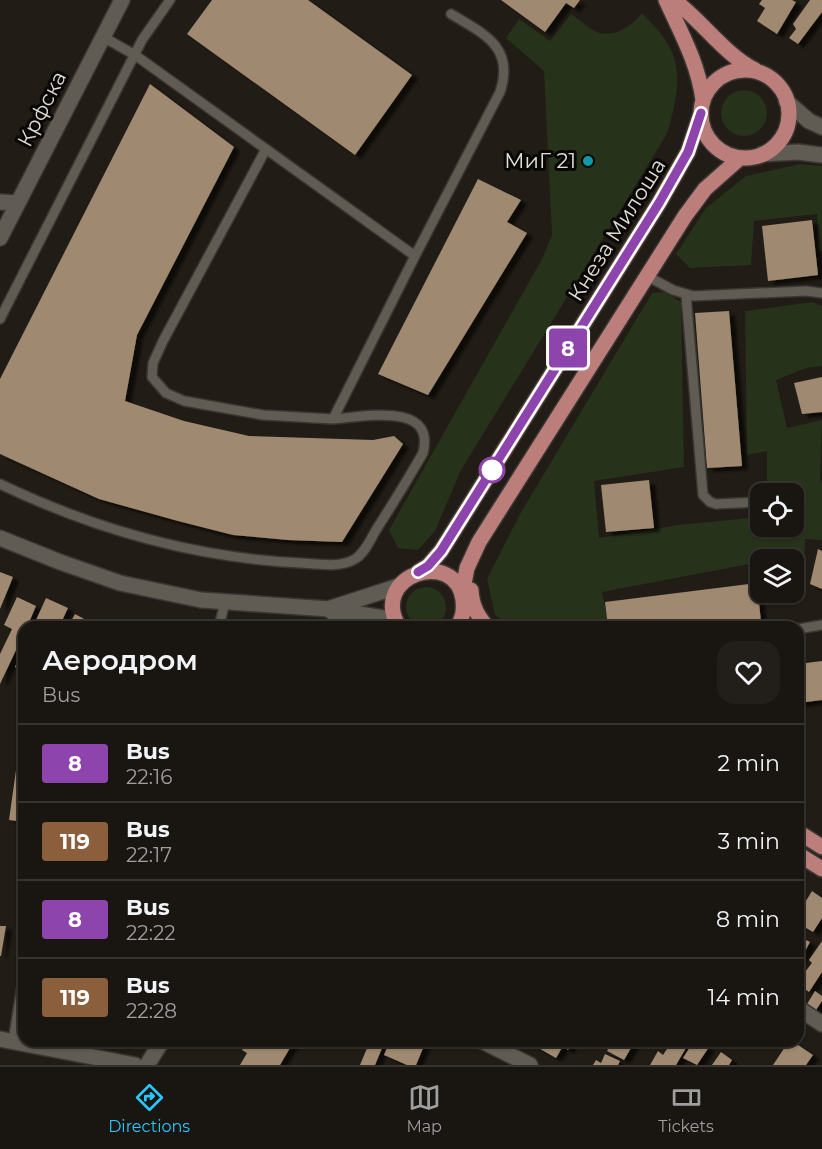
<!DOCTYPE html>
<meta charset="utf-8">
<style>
body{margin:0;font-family:Montserrat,sans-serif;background:#221e19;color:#f1f3f6;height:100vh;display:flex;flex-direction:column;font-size:22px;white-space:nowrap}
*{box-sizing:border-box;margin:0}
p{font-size:20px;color:#9f9f9f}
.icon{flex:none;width:33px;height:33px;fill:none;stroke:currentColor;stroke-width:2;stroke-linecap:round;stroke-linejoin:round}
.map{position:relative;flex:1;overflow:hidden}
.details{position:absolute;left:18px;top:621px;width:786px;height:426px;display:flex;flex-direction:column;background:#191510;border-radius:18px;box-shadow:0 2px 4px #0004,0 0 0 2px #373430}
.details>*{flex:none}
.badge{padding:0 12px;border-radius:4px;font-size:21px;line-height:39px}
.controls{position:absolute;left:750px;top:483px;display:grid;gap:12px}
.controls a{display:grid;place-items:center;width:54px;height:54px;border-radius:12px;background:#191510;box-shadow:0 2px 4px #0004,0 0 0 2px #373430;font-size:30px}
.map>.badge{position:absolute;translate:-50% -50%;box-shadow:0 0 0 3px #fff}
.round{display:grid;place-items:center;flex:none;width:63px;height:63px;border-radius:18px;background:#221e19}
.summary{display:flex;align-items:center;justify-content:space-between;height:102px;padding:0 24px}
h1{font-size:28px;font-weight:600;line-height:45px}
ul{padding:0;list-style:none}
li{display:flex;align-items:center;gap:18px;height:78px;padding:0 24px;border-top:2px solid #373430}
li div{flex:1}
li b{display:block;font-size:22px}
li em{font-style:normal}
li .badge{min-width:66px;font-weight:700;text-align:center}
.menu{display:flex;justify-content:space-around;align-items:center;height:84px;border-top:2px solid #373430;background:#191510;font-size:16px;color:#9f9f9f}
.menu a{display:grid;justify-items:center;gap:3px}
.menu .current{color:#27c8ff}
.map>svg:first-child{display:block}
.green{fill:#27321b}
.building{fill:#9f8970;filter:url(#shadow)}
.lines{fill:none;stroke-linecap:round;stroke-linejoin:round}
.lane-casing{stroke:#3a3632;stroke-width:12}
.street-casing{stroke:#3a3632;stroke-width:18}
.secondary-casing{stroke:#3a3632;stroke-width:18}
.primary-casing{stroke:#3a3632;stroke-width:18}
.lane{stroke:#615c53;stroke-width:9}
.street{stroke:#615c53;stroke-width:15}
.secondary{stroke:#615c53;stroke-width:15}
.primary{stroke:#bc7e7a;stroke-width:15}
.line-casing{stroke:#fff;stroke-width:14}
.line{stroke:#8e44ad;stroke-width:9}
.culture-dot{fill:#0f9aa8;stroke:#090705;stroke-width:2}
.stop-dot{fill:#fff;stroke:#8e44ad;stroke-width:3}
.labels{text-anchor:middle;stroke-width:6;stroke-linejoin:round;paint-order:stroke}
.street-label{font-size:21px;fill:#e1ded9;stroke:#090705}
.poi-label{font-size:21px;fill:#e1ded9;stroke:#090705;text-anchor:end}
</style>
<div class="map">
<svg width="822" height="1065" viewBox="0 0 822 1065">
<defs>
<filter id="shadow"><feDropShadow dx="6" dy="4" stdDeviation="1.5" flood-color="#0009"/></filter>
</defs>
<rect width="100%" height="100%" fill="#211c15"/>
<!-- green -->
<path class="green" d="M642 13C650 22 658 29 664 38 686 69 676 101 667 134L461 470 435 531 418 550 398 548 389 530 542 259 552 235 544 71 506 38 519 19 550 41 571 14C579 19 587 27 595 31 611 40 633 26 642 13Z
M721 113a23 23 0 1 1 46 0a23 23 0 1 1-46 0Z
M800 164 822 166V251H819L817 214 754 221 751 265 690 268 676 254 706 208 746 176Z
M665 292 681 302 684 467 594 481 599 538 678 525 760 517V526H794V494L767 493V451L747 455 745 311 813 302 822 306V366L806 368 776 380 787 428 822 420 820 478 822 484V540L805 539 804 581 794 588V560H760V562L602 592 609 627H511L495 615 487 579 520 514 652 293Z
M406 607a20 20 0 1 1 40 0a20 20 0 1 1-40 0Z"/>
<!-- building -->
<path class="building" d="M212 0H308L412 75 355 155 187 34Z
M501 0H580L574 8 566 3 545 32Z
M762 0H792L796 2 777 34 757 21 765 8 759 4Z
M810 0H822V12L798 44 789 38 796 29 793 24Z
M150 84 234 147 137 335 125 401 184 421 249 436 373 440 394 436 403 444 342 542 288 540 233 535 178 521 99 499 0 454V379Z
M478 179 521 200 507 222 527 233 428 395 378 374Z
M812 220 818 275 768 281 762 226Z
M729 311 742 466 707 468 695 313Z
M822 377V412L802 414 794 383Z
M649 480 654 528 606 532 601 485Z
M818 549 822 551V589L810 584Z
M0 572 13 577 0 609Z
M757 583 761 622 718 627H608L605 602Z
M17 597 36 606 27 627H24V633L0 684V654L12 629 4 625Z
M46 598 68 608 59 627H33Z
M75 614 99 627H68Z
M136 619 151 627H132Z
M24 647V670L15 667Z
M822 661V700L798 703V664Z
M20 742H24V822L9 820Z
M812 891 822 898V918L813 932 798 923V914Z
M0 926H6L1 956H0Z
M798 936 810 942 798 964Z
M822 941V972L809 992 798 984V974L801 969 805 972 812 963 809 960Z
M815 991 822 996V1001L816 1010 807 1004Z
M247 1041H294L280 1065H240L247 1053 242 1050Z
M370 1041H385L375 1065H360Z
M390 1041H426L416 1065H407L384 1055Z
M538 1041H573L568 1050 563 1046 556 1058 535 1046Z
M612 1041H635L624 1060 607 1051Z
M672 1041H690L676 1065H650L658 1051 663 1055Z
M694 1041H700L709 1047 697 1065 683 1058Z
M789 1041H792L813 1055 806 1065H773Z
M721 1052 732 1060 729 1065H712Z
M605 1054 620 1061 618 1065H593L596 1060 601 1063Z"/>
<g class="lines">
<defs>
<path id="lane" d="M103 37 135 55 415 256 500 92C515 47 484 34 451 14
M266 149 163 341 153 363 152 377 166 393 184 401 263 415 333 419
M647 276 673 290 693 296 806 291 822 293
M686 295 703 495 710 502 716 504 760 502
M0 319 142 40 170 0
M0 484C94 529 196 558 301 563 316 564 341 568 355 559 365 553 370 540 376 530 392 505 408 479 423 453 436 401 363 417 333 419L415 256
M219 627 225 602
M798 629 822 625
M13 1041 24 974"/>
<path id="street" d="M0 202 18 203
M0 238 122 0
M798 1008 822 1024
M0 1039 135 1065
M482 1041 530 1065
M147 1065 162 1041"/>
<path id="secondary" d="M786 101 809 121 822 127
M762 154 798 152 822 155
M0 538 60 562 120 583 201 600 329 609 395 620
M331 608 399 586
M331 611 350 627"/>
<path id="primary" d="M666 0C681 33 698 63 703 100
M674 0C703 22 724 54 755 70
M701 114a44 44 0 1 1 88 0a44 44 0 1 1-88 0Z
M418 572 428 566 441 551 659 203 688 152 701 113
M471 590C472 606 477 615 487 627
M462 594 467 568 479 542 685 216 705 189 740 158
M399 627C368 575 456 547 463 600 464 611 463 618 457 627
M798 832 822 847
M798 854 822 869"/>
</defs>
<!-- lane casing -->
<use href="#lane" class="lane-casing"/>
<!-- street casing -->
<use href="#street" class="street-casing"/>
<!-- secondary casing -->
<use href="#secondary" class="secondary-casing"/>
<!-- primary casing -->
<use href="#primary" class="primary-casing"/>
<!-- lane -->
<use href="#lane" class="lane"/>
<!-- street -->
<use href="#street" class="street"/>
<!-- secondary -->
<use href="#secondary" class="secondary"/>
<!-- primary -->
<use href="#primary" class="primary"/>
</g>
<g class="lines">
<defs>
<path id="line" d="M418 572 428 566 441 551 659 203 688 152 701 113"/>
</defs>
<!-- line casing -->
<use href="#line" class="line-casing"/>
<!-- line -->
<use href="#line" class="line"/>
</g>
<!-- markers -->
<circle class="culture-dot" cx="588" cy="161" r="6"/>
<circle class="stop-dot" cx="492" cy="470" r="12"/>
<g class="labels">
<!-- street labels -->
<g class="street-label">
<text transform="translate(42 109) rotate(-63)" y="7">Крфска</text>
<text transform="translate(617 230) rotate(-58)" y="7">Кнеза Милоша</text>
</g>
<!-- poi labels -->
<g class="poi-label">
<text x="576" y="168">МиГ 21</text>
</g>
</g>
</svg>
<div class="controls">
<a><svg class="icon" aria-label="locate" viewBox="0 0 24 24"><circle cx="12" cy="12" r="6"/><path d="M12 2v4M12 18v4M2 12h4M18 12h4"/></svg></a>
<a><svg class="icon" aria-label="layers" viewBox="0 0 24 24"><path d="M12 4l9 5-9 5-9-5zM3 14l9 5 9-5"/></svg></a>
</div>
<b class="badge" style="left:568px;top:348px;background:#8e44ad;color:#fff">8</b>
<section class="details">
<div class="summary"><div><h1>Аеродром</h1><p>Bus</p></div><a class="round"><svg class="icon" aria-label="heart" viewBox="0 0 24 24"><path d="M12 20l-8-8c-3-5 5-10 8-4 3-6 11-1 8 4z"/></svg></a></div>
<ul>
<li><span class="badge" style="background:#8e44ad;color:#fff">8</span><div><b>Bus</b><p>22:16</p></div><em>2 min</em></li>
<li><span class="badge" style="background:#8b5e3c;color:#fff">119</span><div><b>Bus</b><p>22:17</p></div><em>3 min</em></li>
<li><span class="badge" style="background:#8e44ad;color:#fff">8</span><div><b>Bus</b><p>22:22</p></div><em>8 min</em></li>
<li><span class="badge" style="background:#8b5e3c;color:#fff">119</span><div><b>Bus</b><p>22:28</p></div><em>14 min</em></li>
</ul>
</section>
</div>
<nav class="menu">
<a class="current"><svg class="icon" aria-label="directions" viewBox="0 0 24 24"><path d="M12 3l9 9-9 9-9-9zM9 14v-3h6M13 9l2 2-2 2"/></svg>Directions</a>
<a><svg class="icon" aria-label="map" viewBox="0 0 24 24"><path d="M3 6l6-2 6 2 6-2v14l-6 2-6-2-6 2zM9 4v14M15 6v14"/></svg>Map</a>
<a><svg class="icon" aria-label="tickets" viewBox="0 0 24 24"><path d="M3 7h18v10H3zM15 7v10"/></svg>Tickets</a>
</nav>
